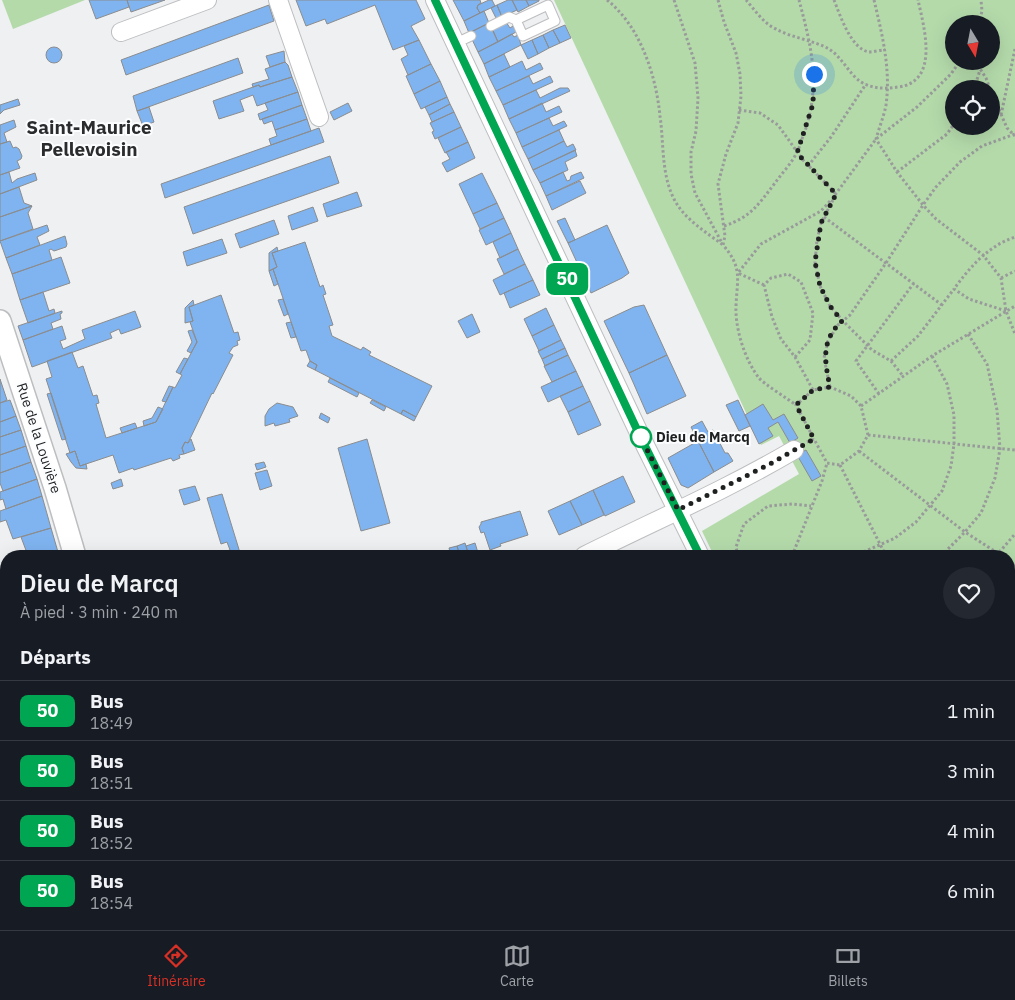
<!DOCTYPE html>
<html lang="fr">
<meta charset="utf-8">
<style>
body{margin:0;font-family:"IBM Plex Sans",sans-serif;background:#242831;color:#f1f3f6;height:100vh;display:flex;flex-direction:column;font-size:19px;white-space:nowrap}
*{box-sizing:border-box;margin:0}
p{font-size:16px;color:#9ea1a6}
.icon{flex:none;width:28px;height:28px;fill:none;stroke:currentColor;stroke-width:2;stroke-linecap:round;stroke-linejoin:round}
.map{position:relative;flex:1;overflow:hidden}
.sheet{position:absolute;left:0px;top:550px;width:1015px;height:380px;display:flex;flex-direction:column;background:#171b24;border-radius:20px 20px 0 0;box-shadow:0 5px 20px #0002}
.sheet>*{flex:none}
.badge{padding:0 10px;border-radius:8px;font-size:18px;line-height:32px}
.needle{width:32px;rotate:170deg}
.fabs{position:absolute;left:945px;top:15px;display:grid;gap:10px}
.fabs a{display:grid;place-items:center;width:55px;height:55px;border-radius:50%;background:#171b24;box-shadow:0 5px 20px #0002;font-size:25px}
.you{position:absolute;width:25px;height:25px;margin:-12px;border:4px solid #fff;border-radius:50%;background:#1a73e8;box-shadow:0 0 0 8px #1a73e833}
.map>.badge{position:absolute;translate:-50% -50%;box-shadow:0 0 0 2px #fff}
h2{padding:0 20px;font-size:19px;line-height:45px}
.round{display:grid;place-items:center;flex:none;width:52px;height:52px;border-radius:26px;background:#242831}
.head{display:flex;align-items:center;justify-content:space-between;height:85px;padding:0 20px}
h1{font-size:24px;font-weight:600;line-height:38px}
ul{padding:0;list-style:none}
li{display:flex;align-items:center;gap:15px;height:60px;padding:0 20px;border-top:1px solid #363941}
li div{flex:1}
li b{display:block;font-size:19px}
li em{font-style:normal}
li .badge{min-width:55px;font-weight:700;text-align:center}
.tab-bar{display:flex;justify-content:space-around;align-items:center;height:70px;border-top:1px solid #363941;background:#171b24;font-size:14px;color:#9ea1a6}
.tab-bar a{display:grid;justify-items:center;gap:2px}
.tab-bar .current{color:#d93025}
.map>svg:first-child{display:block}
.built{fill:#dde3eb}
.green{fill:#b4daaa;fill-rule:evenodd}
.building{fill:#7fb4f0;stroke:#8b8c8e}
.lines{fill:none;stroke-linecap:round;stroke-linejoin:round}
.service-casing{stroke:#bdbec0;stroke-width:11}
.minor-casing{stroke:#bdbec0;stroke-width:20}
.tertiary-casing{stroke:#bdbec0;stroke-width:24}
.path{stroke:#999b9b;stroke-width:3;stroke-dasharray:2.5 2.5;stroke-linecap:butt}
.service{stroke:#fff;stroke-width:9}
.minor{stroke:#fff;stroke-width:18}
.tertiary{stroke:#fff;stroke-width:21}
.line-casing{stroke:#fff;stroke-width:11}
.line{stroke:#00a651;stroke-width:8}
.walk{stroke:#1f2020;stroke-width:5;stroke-dasharray:0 9}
.stop-dot{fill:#fff;stroke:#00a651;stroke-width:2.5}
.labels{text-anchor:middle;stroke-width:4;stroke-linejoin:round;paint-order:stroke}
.stop-label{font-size:14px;font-weight:bold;fill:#1f2020;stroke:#fbfdff;text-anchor:start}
.street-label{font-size:14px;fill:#1f2020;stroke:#fbfdff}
.district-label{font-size:19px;font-weight:bold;fill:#2b2c2d;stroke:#fbfdff}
</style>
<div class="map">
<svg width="1015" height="930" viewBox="0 0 1015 930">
<rect width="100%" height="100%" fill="#eef0f1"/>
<!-- built -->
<path class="built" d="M533 924H857L860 930H507Z"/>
<!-- green -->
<path class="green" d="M2 0H85L13 29Z
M554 0H1015V930H891L888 924H1009V556H714L702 531 799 474 779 436 761 445ZM954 24H991V61H954ZM954 89H991V126H954Z"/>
<!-- building -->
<path class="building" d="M89 0H127L129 7 96 19Z
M127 0H165L131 12Z
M296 0H416L425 19 411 26 419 40 393 50 375 5 327 24 325 19 306 26Z
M453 0H480L481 3 478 5 477 8 480 13 464 21Z
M489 0H492L495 6 480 13 477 8 478 5Z
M508 0H512L517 10 502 17 497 5Z
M512 0H526L529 6 518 12Z
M526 0H539V1L529 6Z
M269 5 274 21 126 75 121 60Z
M497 5 502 17 497 20 491 8Z
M484 11 489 23 469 33 464 21Z
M506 22 510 28 513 26 516 32 498 42 492 28Z
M489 23 498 42 478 52 469 33Z
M565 25 571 38 560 43 553 30Z
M553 30 560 43 549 48 543 35Z
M512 34 514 37 518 35 521 45 484 64 478 52Z
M543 35 549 48 538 54 532 40Z
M419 40 431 64 408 75 401 59 408 55 404 46Z
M532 40 538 54 528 59 521 45Z
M46 55a8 8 0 1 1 16 0a8 8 0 1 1-16 0Z
M284 51 285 62 270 67 266 56Z
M504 54 510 67 489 77 484 64Z
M238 58 243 73 137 111 133 96Z
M522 61 526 70 540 63 543 69 496 91 489 77Z
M285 62 288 65 292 77 260 87 259 85 253 87 252 84 269 79 265 69Z
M431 64 440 81 414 94 406 76Z
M529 76 533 84 550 76 553 82 503 105 496 91Z
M292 77 298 92 257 106 253 95 240 100 244 111 219 119 213 101 259 85 260 87Z
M440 81 447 97 421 109 414 94Z
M560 88H568L570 91 509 119 503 105 536 90 540 98Z
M298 92 302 105 260 120 258 114 268 110 265 103Z
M447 97 450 104 429 115 425 107Z
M18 99 20 105 4 110 0 114V105Z
M348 103 352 111 334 120 330 112Z
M542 103 546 112 559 106 562 112 516 133 509 119Z
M450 104 454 112 432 122 429 115Z
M302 105 307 119 275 130 272 121 264 124 262 119Z
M149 107 154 122 143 126 137 111Z
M454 112 461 127 435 139 432 132 434 131 430 123Z
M549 118 553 126 564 121 567 126 522 147 516 133Z
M307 119 311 131 271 145 269 139 277 136 275 130Z
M14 120 16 127 4 133 7 142 0 144V125Z
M461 127 468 142 445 153 438 138Z
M319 128 324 142 165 198 161 184Z
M559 130 564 141 528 159 522 147Z
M10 141 13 148 16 147 19 149 22 156 21 159 17 161 20 168 0 175V144Z
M564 141 567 147 573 144 576 150 533 170 528 159Z
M468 142 475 158 447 172 442 163 450 159 446 152Z
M575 150 577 156 565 162 568 170 540 183 533 170Z
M330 156 339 183 193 234 184 207Z
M9 172 12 183 17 179 35 173 37 180 0 194V175Z
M563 172 567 181 570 180 571 176 581 172 584 178 546 196 540 183Z
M482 173 497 203 473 214 459 184Z
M580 181 586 193 552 210 546 196Z
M19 187 24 203 32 206 0 217V194Z
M357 192 362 206 327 217 323 204Z
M497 203 504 218 480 229 473 214Z
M32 206 28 213 33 229 0 241V217Z
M313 207 318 221 292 230 288 216Z
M504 218 511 233 486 245 479 230Z
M565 218 575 240 568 243 557 221Z
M274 220 279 234 240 248 235 234Z
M47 225 49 231 37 237 40 245 6 258 0 241Z
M607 225 629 273 622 278 591 293 568 243Z
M511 233 518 249 500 258 493 242Z
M65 236 67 244 66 247 54 251 51 249 49 250 52 260 12 274 6 258Z
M222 239 227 253 187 266 183 252Z
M305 242 320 287 323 285 326 294 323 295 333 325 329 326 332 336 361 350 363 347 371 352 369 355 432 386 416 417 403 410 401 414 315 370 317 365 310 361 306 350 301 351 273 269 277 267 272 253Z
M277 247 278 251 272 253 277 267 269 271V253Z
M518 249 525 264 504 274 497 259Z
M61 257 70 283 20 300 12 274Z
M525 264 533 280 500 295 493 280Z
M273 269 278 284 274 286 269 271Z
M533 280 540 295 510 308 504 293Z
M43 292 49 311 54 309 55 313 28 323 20 300Z
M221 295 234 333 238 332 240 340 237 341 238 345 233 347 229 353 233 355 213 394 212 393 188 443 185 442 182 448 184 454 179 455 180 458 173 461 171 458 134 470 133 468 119 473 113 455 80 466 75 451 70 453 47 382 46 379 52 377 47 361 72 352 78 368 83 366 93 396 97 395 99 403 96 404 106 438 156 422 173 387 175 388 182 375 180 374 197 342 190 322 193 321 189 307Z
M283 299 288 314 284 316 278 300Z
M193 300 194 305 189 307 193 321 185 323V308Z
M644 305 667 355 629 373 604 321 634 307Z
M546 308 554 325 532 336 524 319Z
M62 311V313L60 314 61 319 51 323 53 329 23 340 18 326Z
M135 311 141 327 121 334 119 329 110 333 112 338 32 367 23 340 62 326 66 339 60 341 63 349 85 339 82 330Z
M472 314 480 332 467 338 458 321Z
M291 322 296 337 291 338 286 323Z
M554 325 561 340 539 351 532 336Z
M192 330 197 342 191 353 187 351 192 342 188 331Z
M561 340 565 348 542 359 538 351Z
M565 348 568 355 545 366 542 359Z
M568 355 576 371 552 382 544 366Z
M667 355 686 396 647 414 629 373Z
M184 358 188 359 180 374 176 372Z
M310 361 317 365 315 370 307 366Z
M576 371 583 386 548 402 541 387Z
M330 378 359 393 357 397 328 382Z
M0 379 7 400 0 403Z
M169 386 173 387 166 402 162 401Z
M583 386 590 401 568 412 560 396Z
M51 393 66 439 62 440 47 394Z
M10 400 16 416 0 422V403Z
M372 400 386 407 384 411 370 403Z
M738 400 750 426 739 431 726 405Z
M590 401 601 425 578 435 568 412Z
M277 403 293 407 298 416 289 419 290 422 275 426 274 423 265 426V416L269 409Z
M763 404 773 420 784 414 798 438 790 443 778 422 768 428 773 436 759 444 745 415Z
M158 407 163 409 156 422 144 426 143 421 152 418Z
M403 410 416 417 414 421 401 414Z
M321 413 330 418 328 423 319 418Z
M16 416 21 430 0 437V422Z
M702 421 708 432 713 430 725 453H728L733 461 714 472 691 427Z
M135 423 137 428 122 433 120 428Z
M21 430 26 446 0 455V437Z
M191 439 195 450 184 454 182 448 185 442 188 443Z
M367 439 390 523 361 531 338 448Z
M698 441 714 472 688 488 681 485 668 458Z
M26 446 31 462 0 473V455Z
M806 450 821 476 812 481 797 455Z
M75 451 80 466 86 464 87 469 76 468 71 462 66 454Z
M31 462 37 479 3 491 0 483V473Z
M264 462 266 467 257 470 255 464Z
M267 470 272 486 260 490 255 473Z
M623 476 635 502 605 516 593 490Z
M37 479 42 496 6 509 3 499 0 500V492Z
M121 479 123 486 113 489 111 483Z
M195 486 200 500 184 505 179 490Z
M593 490 604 515 582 525 570 501Z
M222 494 241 556H224L223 552 230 550 227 542 221 544 207 498Z
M42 496 51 528 13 539 6 520 0 522V511Z
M570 501 582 525 559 535 548 511Z
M520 511 528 535 500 544 501 546 490 550 484 532 481 533 479 527 481 524V522Z
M51 528 58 552 44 556H15L27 553 21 537Z
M465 543 469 556H460L457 546Z
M475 543 479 556H469L466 546Z
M457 546 460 556H451L449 548Z
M449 551 451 556H439V554Z
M6 634V651L0 652V636Z
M6 678V708L0 710V680Z
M6 743V791L0 768V745Z
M0 768 6 791V797L1 798Z
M6 810V924H86L62 930H0V812Z
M135 924H140L141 930H113Z
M179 924H216L217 925 207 928V930H180Z
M272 924H289L279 927V930H272Z
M289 924H300L299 928 291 926 290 930H279V927Z
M419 924H446L444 930H418Z
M780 924H782L785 930H767Z"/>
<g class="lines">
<defs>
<path id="service" d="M491 26 509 17 516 20 548 5 555 21 523 36 516 20
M456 43 471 36
M634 924 647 930
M573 930 595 924"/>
<path id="minor" d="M278 0 319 117
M435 0 640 435 700 556
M121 32 207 0
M584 556C654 521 726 490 794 450
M0 727 6 726
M872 924 875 930"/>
<path id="tertiary" d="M0 321 55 488 75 556
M154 924 155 930"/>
</defs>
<!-- service casing -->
<use href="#service" class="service-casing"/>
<!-- minor casing -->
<use href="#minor" class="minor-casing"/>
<!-- tertiary casing -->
<use href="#tertiary" class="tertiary-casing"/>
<!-- path -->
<path class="path" d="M607 0C640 26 656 75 660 116 664 144 661 173 674 199 684 219 706 232 723 245
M674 0 695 63 698 98 696 131 691 152V174L695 193 722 243
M718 0 724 22 736 53 740 74 741 96 738 123 726 154 718 184 725 236 723 245C743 268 737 279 736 306 735 329 745 360 759 378 764 384 788 399 796 405
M746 0C754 9 764 24 776 29 792 38 813 40 829 49 842 57 849 74 861 82 873 89 885 89 898 87 940 82 924 27 918 0
M834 0C840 15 851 49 869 52 873 52 880 50 885 50
M874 0C882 34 891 69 886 105 884 116 879 128 876 139L897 172 923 205 936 219 983 255 1001 278 1006 311 1015 334
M979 24 982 11 981 0
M975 61 986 78 990 89
M974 89 980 70
M991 91 1007 128 1015 136
M739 110 760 113 778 125 803 160 836 194 821 223 817 240 815 262 820 286 830 306 843 321 872 350 891 361 903 376
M1001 115 1015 49
M808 166 831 137 866 84
M897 172 947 134 954 124
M835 195 876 139 917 107 951 74 960 61
M824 217 942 305
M724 226C751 217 758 205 775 183 782 173 792 163 797 152 800 147 801 140 804 134 821 85 812 49 799 0
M1001 278 1015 271
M764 285 738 273 761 244 821 211 831 200
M1006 311 969 299 954 289C970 267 988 246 1015 237
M795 357 810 340 813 313 801 282 788 274 771 278 764 285 772 317 781 339 795 357 813 390
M891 361 918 336 954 289
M830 387 824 358 828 341 838 325 850 315 886 263 923 205 936 187 960 162 982 146 1015 134
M879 394 856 361 914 283
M861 406 932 356 1015 306
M868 435 1015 450
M807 442 814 439 827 463 840 465 859 451 868 435 861 406 851 396 830 387 813 390 796 405 814 439
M859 451 965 532 1002 556
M840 465 886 556
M792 552 813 556
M738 556 736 547 744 524 768 506 792 504 811 506
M792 556 822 481 827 463
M839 556 861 553 895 538 916 522 942 491 951 466 954 444V415L947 384 932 356
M941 556 965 532 981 513 995 478 1000 449 997 410 987 364 968 334
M996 556 1015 534
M1009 561 1015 566
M1009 611 1015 603
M1009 665 1015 661
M1009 717 1015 712
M1009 767 1015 764
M1009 800 1015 799
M1009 833 1015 831
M1009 861 1015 860
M1009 891H1015
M1009 902 1015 909
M912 924 915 930
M932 930 945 924
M992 930 993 924"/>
<!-- service -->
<use href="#service" class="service"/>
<!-- minor -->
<use href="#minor" class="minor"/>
<!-- tertiary -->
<use href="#tertiary" class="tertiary"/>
</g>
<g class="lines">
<defs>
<path id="line" d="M435 0 640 436 700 556"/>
</defs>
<!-- line casing -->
<use href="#line" class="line-casing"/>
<!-- line -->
<use href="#line" class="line"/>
<!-- walk -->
<path class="walk" d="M641 437 640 436 678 510 768 465 814 439 796 405 813 390 830 387C825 362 820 341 842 321L830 306 820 286 815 262 821 223 836 194 797 153 813 104 814 74"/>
</g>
<!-- markers -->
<circle class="stop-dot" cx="641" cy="437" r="10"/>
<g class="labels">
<!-- stop labels -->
<g class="stop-label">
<text x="656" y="442">Dieu de Marcq</text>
</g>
<!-- street labels -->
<g class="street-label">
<text transform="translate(39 438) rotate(72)" y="5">Rue de la Louvière</text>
</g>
<!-- district labels -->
<g class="district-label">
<text x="89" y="134">Saint-Maurice<tspan x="89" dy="22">Pellevoisin</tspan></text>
</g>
</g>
</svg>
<div class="fabs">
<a><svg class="needle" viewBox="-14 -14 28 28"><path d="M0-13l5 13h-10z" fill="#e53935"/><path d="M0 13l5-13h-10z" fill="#9ea1a6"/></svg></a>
<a><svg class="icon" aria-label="locate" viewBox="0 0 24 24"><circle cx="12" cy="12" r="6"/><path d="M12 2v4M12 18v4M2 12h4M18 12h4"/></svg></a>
</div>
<div class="you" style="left:814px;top:74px"></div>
<b class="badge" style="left:567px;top:279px;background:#00a651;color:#fff">50</b>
<section class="sheet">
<div class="head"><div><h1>Dieu de Marcq</h1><p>À pied · 3 min · 240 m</p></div><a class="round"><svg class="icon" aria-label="heart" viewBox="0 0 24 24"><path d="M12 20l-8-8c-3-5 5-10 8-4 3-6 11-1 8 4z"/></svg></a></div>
<h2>Départs</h2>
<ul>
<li><span class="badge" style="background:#00a651;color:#fff">50</span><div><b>Bus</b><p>18:49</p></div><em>1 min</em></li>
<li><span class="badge" style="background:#00a651;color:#fff">50</span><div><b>Bus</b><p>18:51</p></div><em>3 min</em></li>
<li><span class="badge" style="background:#00a651;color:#fff">50</span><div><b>Bus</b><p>18:52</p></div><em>4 min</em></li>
<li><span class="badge" style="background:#00a651;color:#fff">50</span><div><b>Bus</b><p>18:54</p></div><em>6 min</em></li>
</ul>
</section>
</div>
<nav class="tab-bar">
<a class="current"><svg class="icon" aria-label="directions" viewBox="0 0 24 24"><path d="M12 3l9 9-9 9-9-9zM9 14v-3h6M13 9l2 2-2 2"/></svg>Itinéraire</a>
<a><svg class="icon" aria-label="map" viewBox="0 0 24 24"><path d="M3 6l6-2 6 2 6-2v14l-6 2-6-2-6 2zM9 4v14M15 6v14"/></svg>Carte</a>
<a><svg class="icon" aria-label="tickets" viewBox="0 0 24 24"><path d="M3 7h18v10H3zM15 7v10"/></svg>Billets</a>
</nav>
